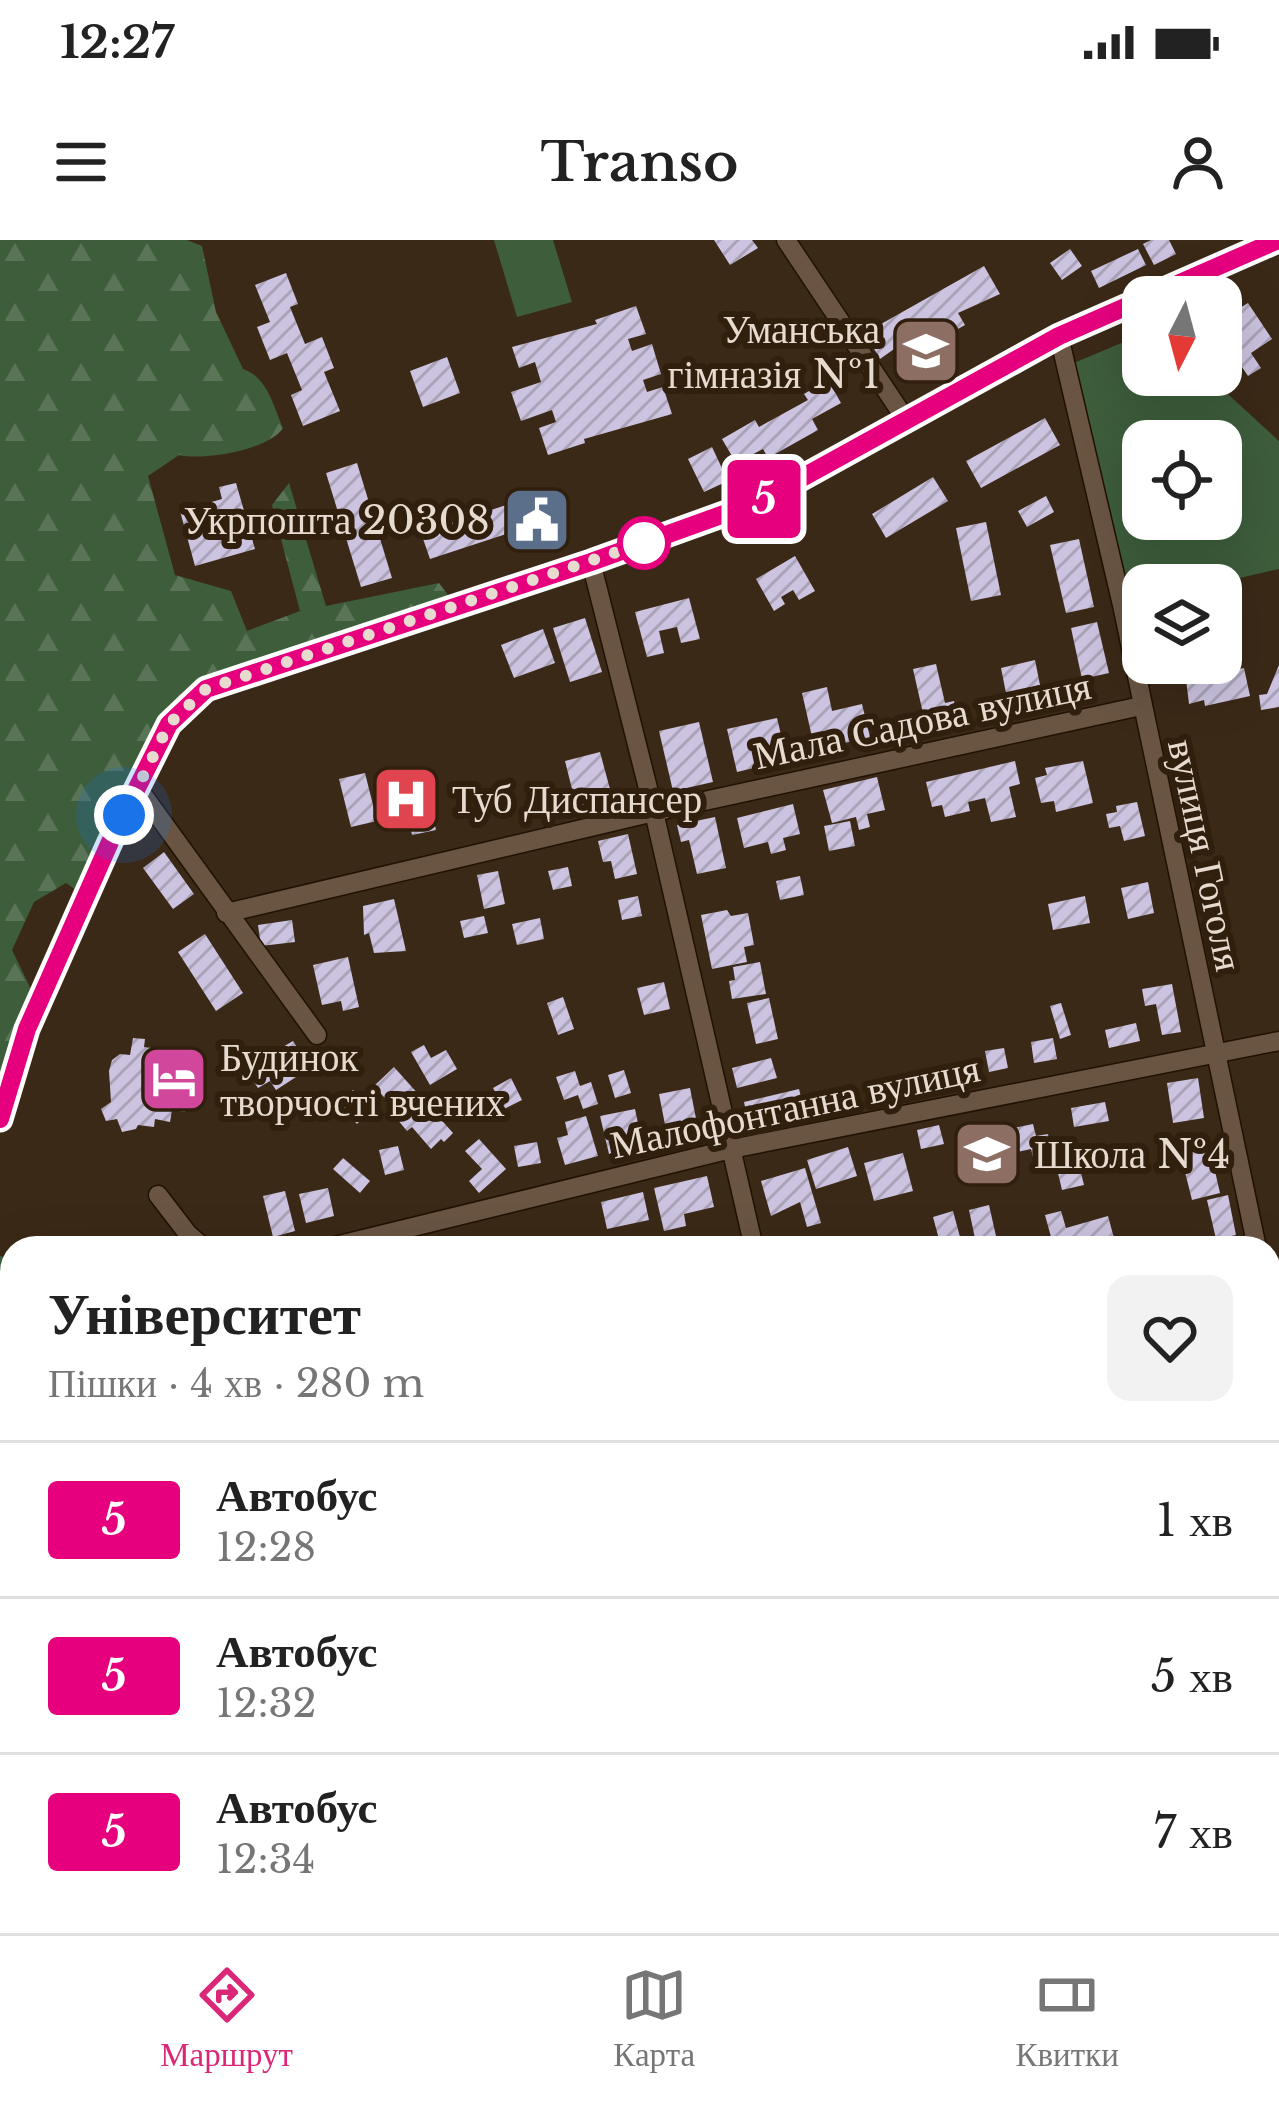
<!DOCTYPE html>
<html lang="uk">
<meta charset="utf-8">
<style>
body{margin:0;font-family:"Libre Baskerville",serif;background:#f2f2f2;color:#222;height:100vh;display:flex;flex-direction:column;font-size:45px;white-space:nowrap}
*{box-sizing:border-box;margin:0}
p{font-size:39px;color:#767676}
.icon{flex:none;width:66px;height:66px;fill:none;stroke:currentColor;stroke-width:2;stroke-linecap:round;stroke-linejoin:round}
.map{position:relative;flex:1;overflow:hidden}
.sheet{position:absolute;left:0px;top:996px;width:1281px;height:699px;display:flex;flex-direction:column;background:#fff;border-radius:36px 36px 0 0;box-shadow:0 12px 48px #0002}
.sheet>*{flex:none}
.badge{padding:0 24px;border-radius:9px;font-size:42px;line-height:78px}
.needle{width:78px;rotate:186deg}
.controls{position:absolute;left:1122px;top:36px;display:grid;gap:24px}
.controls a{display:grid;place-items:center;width:120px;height:120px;border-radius:24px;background:#fff;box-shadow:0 12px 48px #0002;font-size:60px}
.you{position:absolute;width:60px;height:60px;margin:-30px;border:9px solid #fff;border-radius:50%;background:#1a73e8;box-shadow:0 0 0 18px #1a73e833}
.map>.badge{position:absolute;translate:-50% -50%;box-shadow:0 0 0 6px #fff}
.round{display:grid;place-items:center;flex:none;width:126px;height:126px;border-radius:24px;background:#f2f2f2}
.overview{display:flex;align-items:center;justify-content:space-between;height:204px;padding:0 48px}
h1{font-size:57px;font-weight:600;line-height:90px}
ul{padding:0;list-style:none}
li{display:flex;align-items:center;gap:36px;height:156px;padding:0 48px;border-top:3px solid #e0e0e0}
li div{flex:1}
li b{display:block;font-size:45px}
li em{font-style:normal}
li .badge{min-width:132px;font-weight:700;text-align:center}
.status{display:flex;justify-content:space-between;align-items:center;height:84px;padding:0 60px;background:#fff;direction:ltr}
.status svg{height:33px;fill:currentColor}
header{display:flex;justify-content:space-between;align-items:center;height:156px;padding:0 48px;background:#fff;font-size:54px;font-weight:600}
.tab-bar{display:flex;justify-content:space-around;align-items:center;height:168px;border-top:3px solid #e0e0e0;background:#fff;font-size:33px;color:#767676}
.tab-bar a{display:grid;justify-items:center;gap:6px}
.tab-bar .on{color:#db2777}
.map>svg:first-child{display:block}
.forest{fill:url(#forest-firs)}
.park{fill:#3d5d3b;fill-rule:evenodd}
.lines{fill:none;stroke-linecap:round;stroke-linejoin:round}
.stream{stroke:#455251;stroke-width:4.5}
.building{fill:url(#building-hatch)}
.minor-casing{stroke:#211102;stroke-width:21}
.minor{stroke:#6a5543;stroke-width:18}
.line-casing{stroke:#fff;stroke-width:27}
.line{stroke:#e6007e;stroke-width:18}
.walk{stroke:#e7dbd0;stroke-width:12;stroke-dasharray:0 21.6}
.stop-dot{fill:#fff;stroke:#e6007e;stroke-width:6}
.labels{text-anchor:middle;stroke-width:12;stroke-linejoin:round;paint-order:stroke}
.poi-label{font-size:39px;fill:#e7dbd0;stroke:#311f0e;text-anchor:start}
.street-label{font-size:39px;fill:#e7dbd0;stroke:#311f0e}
</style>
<div class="status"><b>12:27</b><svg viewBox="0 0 49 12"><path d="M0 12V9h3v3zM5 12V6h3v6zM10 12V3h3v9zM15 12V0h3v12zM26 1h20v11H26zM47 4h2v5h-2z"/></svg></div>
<header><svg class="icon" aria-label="menu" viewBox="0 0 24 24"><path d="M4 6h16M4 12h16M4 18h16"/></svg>Transo<svg class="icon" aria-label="person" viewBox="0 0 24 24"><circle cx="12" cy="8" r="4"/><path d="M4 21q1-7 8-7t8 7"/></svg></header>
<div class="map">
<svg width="1279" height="1693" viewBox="0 0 1279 1693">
<defs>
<pattern id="forest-firs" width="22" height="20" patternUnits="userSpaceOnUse" patternTransform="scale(3)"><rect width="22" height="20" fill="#3d5d3b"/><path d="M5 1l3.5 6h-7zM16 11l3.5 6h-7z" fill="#597456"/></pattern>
<pattern id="building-hatch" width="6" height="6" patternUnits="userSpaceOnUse" patternTransform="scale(3)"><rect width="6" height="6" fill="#cbc3df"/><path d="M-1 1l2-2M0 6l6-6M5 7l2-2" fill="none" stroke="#aaa3b7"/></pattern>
</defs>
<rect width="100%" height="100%" fill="#3b2917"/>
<!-- forest -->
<path class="forest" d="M0 0H187L202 6 216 72 243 129C268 138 273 165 283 188 269 210 203 221 179 215L148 236 175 335 231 351 247 391 300 371 272 265 289 243 326 366 439 343 457 367 206 449 169 484 86 657 66 643 34 662 12 710 38 764 0 879Z
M0 1016 12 1019V1157L0 1146Z
M0 1203 12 1214V1683H180L196 1693H0Z
M240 1683H516L530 1693H229Z"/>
<!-- park -->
<path class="park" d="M494 0H553L572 62 517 77Z
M1143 94V135H1207L1279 201V329L1210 345H1143V361L1129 364 1069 125ZM1143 201H1221V279H1143Z"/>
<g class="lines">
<!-- stream -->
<path class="stream" d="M801 1683 815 1693"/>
</g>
<!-- building -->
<path class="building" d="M714 0H752L758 8 730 25Z
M1151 0H1169L1176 14 1154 25 1143 4Z
M1070 9 1082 26 1062 40 1050 23Z
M1138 9 1146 25 1099 48 1091 31Z
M984 26 1000 54 958 73 965 85 926 107 918 92 880 119 865 93Z
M286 33 298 64 290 67 305 104 322 97 334 128 324 132 340 171 303 186 291 155 302 150 287 113 270 120 257 87 270 82 255 45Z
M1248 63 1272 99 1251 113 1261 128 1248 136 1221 96V80Z
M636 66 646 94 628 99 632 111 652 104 661 134 643 140 647 152 663 147 672 174 584 199 585 203 548 215 539 188 556 182 552 170 521 181 511 152 541 142 535 122 519 128 512 107 597 84 595 80Z
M447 117 460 153 423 167 410 131Z
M828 140 841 163 812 179 818 190 768 218 763 209 736 223 722 199 755 180 759 187 808 160 804 154Z
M1045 178 1060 205 981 248 966 221Z
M712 207 728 241 704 252 688 219Z
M357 223 392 338 361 347 326 233Z
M933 237 948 261 886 298 872 274Z
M236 243 255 309 195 326 180 271 222 259 219 247Z
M552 250 561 276 430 319 421 293Z
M1046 256 1054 272 1027 287 1018 271Z
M986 282 1001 355 971 361 956 288Z
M1079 299 1094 367 1066 373 1050 305Z
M795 316 815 351 799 360 793 350 781 357 785 364 774 371 756 339Z
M689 358 700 399 681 403 677 387 659 391 664 413 647 417 635 372Z
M585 378 602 432 570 442 553 388Z
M1097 382 1109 433 1082 439 1071 388Z
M543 389 555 423 514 438 501 405Z
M1035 420 1040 445 1006 453 1001 428Z
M1184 423H1219L1221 433 1244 428 1250 456 1205 466 1204 460 1189 464Z
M936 424 945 463 954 461 959 484 927 491 913 429Z
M1279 425V467L1261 470 1259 455 1267 454Z
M827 447 832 471 862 464 870 497 815 510 802 453Z
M777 478 787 520 737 532 727 489Z
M699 482 713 542 673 551 659 491Z
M600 512 614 564 578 573 565 521Z
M1015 521 1020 544 1009 547 1016 577 991 582 985 558 968 562 970 571 945 577 942 565 932 567 926 542Z
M1083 521 1093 563 1056 572 1054 561 1041 563 1035 538 1047 535 1045 528Z
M423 531 436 590 412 595 407 571 387 575 380 546 407 540 406 534Z
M365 533 377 581 351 587 339 539Z
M877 537 885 570 867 574 870 587 859 590 856 577 832 583 823 550Z
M1137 562 1145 596 1124 601 1120 586 1109 588 1106 574 1117 572 1116 566Z
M793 564 800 594 783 598 786 610 771 614 768 602 744 608 737 578Z
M715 577 726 628 697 634 689 600 681 602 677 585Z
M850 581 855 606 829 611 824 586Z
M628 594 637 634 615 639 611 621 603 622 598 601Z
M164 612 194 654 173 669 143 628Z
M568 627 572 646 553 650 548 631Z
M498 631 505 664 484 669 477 635Z
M800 636 804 655 780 660 776 641Z
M1148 642 1154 673 1128 679 1121 648Z
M638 656 642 676 622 680 618 660Z
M1085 656 1090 683 1053 690 1048 664Z
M394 659 406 711 374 713 369 693 364 695 363 666Z
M727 670 731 676 748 673 754 705 744 707 747 722 712 729 701 675Z
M484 676 488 693 464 698 460 681Z
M540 678 544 699 517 705 512 684Z
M292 680 295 702 261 706 258 685Z
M205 694 243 753 216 771 178 712Z
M348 717 359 767 343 771 341 761 322 765 313 725Z
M760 722 766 754 732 759 729 741 735 740 733 727Z
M664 742 670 769 644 775 637 748Z
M1172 744 1181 792 1162 795 1156 764 1145 766 1142 749Z
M563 757 574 789 558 795 547 763Z
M769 758 778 799 756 804 747 763Z
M1061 763 1071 795 1060 799 1050 766Z
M1136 783 1140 801 1109 808 1105 790Z
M133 798 145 799 144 807 179 812 178 822 184 823 183 831 189 832V847L185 872 172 870 170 882 155 879 154 887 138 885 136 889 122 892 117 879 106 881 101 869 111 862 109 831 112 820 120 814 130 815Z
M1053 798 1057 819 1034 823 1031 802Z
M293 801 310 828 276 850 270 841 258 848 249 835 274 819 271 814Z
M424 805 431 818 446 810 457 829 430 845 411 812Z
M1004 808 1008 828 989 832 985 811Z
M771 818 777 838 737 848 732 828Z
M394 827 453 893 444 902 441 899 431 909 412 887 407 891 397 879 401 876 374 846Z
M624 830 631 853 615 858 608 835Z
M575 831 580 846 591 842 598 864 583 869 578 855 564 860 556 837Z
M511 838 522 860 504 869 493 848Z
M1198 838 1204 878 1173 883 1167 843Z
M690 848 699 894 668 900 659 854Z
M799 849 805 873 749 885 744 862Z
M353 850 372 871 357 884 338 863Z
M1105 862 1109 881 1074 887 1071 868Z
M635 869 643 907 609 914 600 876Z
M586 876 598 916 565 925 557 898 568 895 565 882Z
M1033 884 1036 896 1048 894 1054 923 1077 917 1084 945 1062 950 1057 929 1037 934 1031 909 985 919 990 942 973 946 965 909 977 907 975 896Z
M939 885 944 904 921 909 917 890Z
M479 899 506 929 479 953 469 941 482 929 465 911Z
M537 902 541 923 518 927 514 906Z
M1209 905 1220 953 1192 960 1180 912Z
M398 906 404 930 385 935 379 910Z
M848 907 857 936 816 949 807 920Z
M903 913 913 951 874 961 864 923Z
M343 918 370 941 360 953 333 929Z
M805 928 821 983 807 987 800 962 771 976 761 941Z
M707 936 714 967 684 974 686 986 664 991 654 948Z
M328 948 334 976 306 983 299 954Z
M285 951 295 991 273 997 263 956Z
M643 952 649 980 607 989 601 962Z
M1228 955 1236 995 1216 999 1207 960Z
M989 965 998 1005 977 1008 969 970Z
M953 971 960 997 940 1003 933 977Z
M1061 971 1066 988 1108 976 1114 998 1078 1008H1054L1045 975Z"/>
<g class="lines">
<defs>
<path id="minor" d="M786 0 906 180
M1059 96 1122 365 1257 1008
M591 322 654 572 754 1008
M138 548 317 795
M226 673 654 572 1141 466
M0 879 27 789 110 602 169 484 206 449 591 322 760 261 1059 96 1278 0
M158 955 188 994 204 1008
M327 1008 731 909 1279 801
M1269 1062 1279 1106
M1269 1366 1279 1364"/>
</defs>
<!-- minor casing -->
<use href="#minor" class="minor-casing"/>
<!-- minor -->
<use href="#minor" class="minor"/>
</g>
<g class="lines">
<defs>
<path id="line" d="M0 879 27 789 110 602 169 484 206 449 591 322 760 261 1059 96 1278 0"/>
</defs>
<!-- line casing -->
<use href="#line" class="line-casing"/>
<!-- line -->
<use href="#line" class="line"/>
<!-- walk -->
<path class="walk" d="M124 575 169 484 206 449 644 303"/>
</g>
<!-- icons -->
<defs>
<symbol id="school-square" viewBox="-11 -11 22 22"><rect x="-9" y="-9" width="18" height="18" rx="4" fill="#8d6e63" stroke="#311f0e"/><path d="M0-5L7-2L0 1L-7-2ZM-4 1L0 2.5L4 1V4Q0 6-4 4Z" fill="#fff"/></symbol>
<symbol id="civic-square" viewBox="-11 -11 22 22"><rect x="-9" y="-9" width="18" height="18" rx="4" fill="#5c6f8a" stroke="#311f0e"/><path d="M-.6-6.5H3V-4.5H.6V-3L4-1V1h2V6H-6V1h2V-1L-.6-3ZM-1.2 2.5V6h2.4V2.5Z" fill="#fff"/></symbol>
<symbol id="hospital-square" viewBox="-11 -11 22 22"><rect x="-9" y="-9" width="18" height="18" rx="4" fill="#e0444e" stroke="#311f0e"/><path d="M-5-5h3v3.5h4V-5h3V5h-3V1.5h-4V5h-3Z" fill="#fff"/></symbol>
<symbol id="hotel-square" viewBox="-11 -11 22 22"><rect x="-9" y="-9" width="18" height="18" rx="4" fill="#d1479c" stroke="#311f0e"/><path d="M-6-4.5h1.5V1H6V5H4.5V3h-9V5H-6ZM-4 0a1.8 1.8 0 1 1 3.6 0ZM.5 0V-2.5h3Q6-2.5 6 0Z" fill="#fff"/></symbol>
</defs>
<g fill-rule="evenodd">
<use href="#school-square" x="888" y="73" width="76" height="76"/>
<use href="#civic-square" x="499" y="242" width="76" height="76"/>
<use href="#hospital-square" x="368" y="521" width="76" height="76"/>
<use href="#hotel-square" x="136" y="801" width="76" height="76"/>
<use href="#school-square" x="949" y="876" width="76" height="76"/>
</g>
<!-- markers -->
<circle class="stop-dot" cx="644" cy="303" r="24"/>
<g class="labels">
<!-- poi labels -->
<g class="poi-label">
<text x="880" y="103" text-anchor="end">Уманська<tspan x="880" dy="45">гімназія №1</tspan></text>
<text x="490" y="294" text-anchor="end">Укрпошта 20308</text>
<text x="452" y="573">Туб Диспансер</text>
<text x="220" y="831">Будинок<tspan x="220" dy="45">творчості вчених</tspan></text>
<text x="1034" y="928">Школа №4</text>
</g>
<!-- street labels -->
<g class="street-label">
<text transform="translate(922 480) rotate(-12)" y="14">Мала Садова вулиця</text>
<text transform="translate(1206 615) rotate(78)" y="14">вулиця Гоголя</text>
<text transform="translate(795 866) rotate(-12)" y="14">Малофонтанна вулиця</text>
</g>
</g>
</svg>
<div class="controls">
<a><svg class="needle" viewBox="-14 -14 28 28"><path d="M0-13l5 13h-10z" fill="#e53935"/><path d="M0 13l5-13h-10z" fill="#767676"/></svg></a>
<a><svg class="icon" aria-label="locate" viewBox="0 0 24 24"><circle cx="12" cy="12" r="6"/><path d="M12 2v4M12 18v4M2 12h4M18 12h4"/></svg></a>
<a><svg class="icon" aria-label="layers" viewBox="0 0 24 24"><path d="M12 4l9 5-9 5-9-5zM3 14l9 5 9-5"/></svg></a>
</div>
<div class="you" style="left:124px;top:575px"></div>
<b class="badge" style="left:764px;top:259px;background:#e6007e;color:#fff">5</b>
<section class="sheet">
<div class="overview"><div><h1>Університет</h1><p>Пішки · 4 хв · 280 m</p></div><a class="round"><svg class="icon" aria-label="heart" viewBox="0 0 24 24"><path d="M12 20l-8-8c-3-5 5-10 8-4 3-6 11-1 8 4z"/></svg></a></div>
<ul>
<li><span class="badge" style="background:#e6007e;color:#fff">5</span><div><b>Автобус</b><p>12:28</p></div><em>1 хв</em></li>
<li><span class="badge" style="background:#e6007e;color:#fff">5</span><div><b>Автобус</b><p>12:32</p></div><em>5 хв</em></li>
<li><span class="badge" style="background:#e6007e;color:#fff">5</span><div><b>Автобус</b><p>12:34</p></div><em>7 хв</em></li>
</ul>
</section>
</div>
<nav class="tab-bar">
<a class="on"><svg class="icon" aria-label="directions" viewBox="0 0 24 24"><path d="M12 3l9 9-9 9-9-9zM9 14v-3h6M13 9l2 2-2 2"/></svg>Маршрут</a>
<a><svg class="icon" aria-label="map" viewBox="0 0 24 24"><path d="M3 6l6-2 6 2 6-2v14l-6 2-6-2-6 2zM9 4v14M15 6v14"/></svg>Карта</a>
<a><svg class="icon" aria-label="tickets" viewBox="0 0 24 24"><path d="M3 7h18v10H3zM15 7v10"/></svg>Квитки</a>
</nav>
